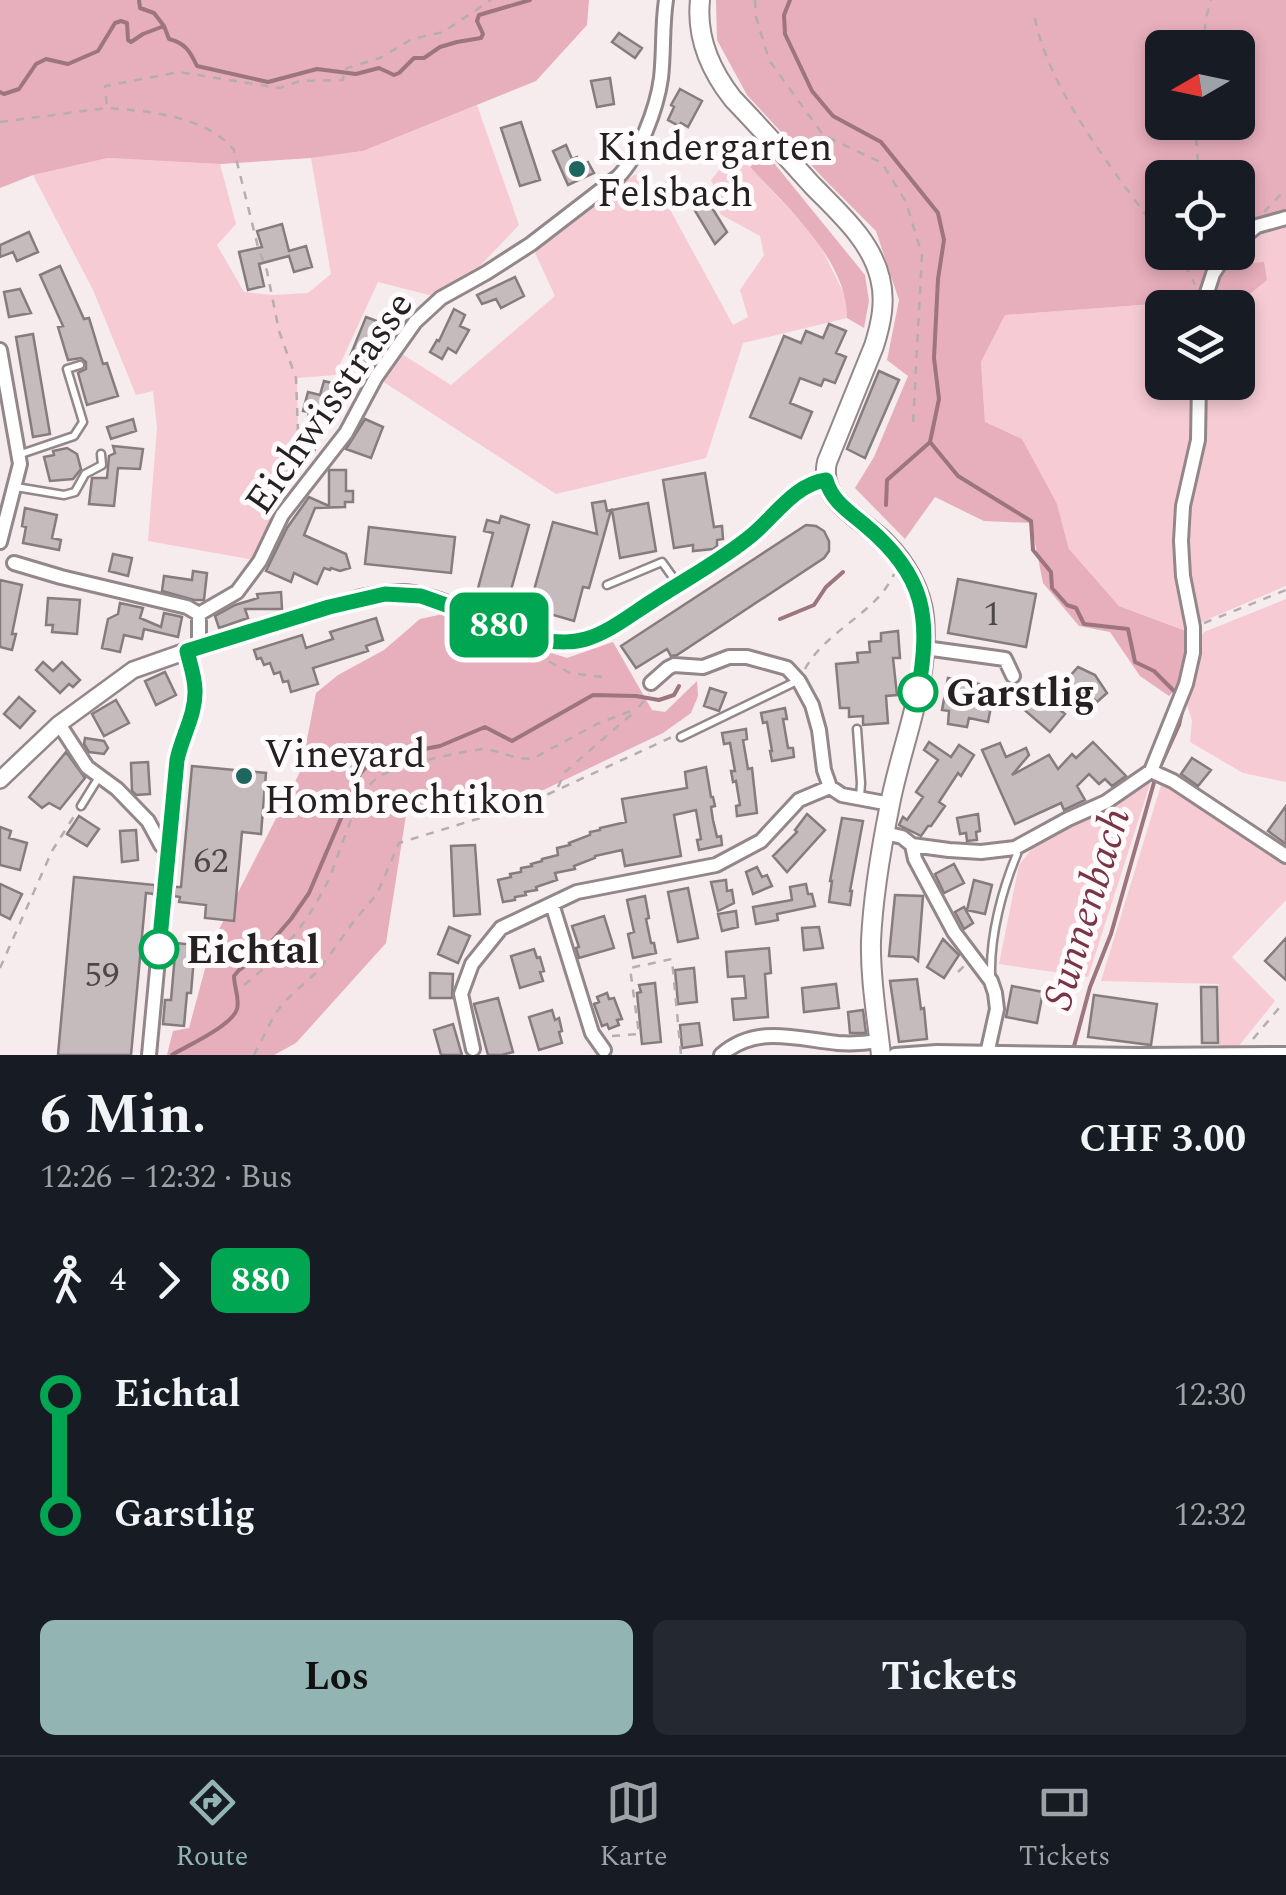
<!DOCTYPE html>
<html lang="de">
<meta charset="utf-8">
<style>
body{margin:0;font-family:Spectral,serif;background:#242831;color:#f1f3f6;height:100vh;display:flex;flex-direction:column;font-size:38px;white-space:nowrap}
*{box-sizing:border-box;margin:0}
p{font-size:32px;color:#9ea1a6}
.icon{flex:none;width:55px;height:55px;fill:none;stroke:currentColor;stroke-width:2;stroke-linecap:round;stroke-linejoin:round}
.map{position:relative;height:1055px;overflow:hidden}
.sheet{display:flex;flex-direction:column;background:#171b24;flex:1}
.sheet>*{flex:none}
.badge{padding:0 20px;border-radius:15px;font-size:35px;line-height:65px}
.needle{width:65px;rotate:261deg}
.buttons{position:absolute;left:1145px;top:30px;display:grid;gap:20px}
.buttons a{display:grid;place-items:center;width:110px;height:110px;border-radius:15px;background:#171b24;box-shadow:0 5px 15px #0003;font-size:50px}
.map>.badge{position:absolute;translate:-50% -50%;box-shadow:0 0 0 5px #fff}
.legs{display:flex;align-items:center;gap:15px;height:110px;padding:0 40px;font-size:32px}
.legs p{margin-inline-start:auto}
.summary{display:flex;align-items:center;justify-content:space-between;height:170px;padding:0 40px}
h1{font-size:55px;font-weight:700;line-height:75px}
.action{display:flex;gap:20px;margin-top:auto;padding:20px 40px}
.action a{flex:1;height:115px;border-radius:15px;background:#92b4b2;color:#111;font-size:40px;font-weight:700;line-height:115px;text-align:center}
.action a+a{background:#242831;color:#f1f3f6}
ul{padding:0 40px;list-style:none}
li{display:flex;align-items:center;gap:35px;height:120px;font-size:38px}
li i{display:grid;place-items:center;width:15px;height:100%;margin:0 12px;background:currentColor}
li i::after{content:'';width:25px;height:25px;margin:-12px;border:8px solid;border-radius:50%;background:#171b24}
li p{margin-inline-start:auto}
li:first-child i{background:linear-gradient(#0000 50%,currentColor 0)}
li:last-child i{background:linear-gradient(currentColor 50%,#0000 0)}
.menu{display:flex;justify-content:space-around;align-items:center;height:140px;border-top:2px solid #363941;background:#171b24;font-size:28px;color:#9ea1a6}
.menu a{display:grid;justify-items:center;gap:5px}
.menu .active{color:#92b4b2}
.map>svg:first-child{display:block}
.green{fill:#f6cbd4}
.forest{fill:#e7aebb;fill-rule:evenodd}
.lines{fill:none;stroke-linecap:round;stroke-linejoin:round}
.stream{stroke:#9d757e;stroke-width:4}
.building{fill:#c5babc;stroke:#867c7e;stroke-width:2.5}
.service-casing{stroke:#928789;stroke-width:11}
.minor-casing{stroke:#928789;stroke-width:18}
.tertiary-casing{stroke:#928789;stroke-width:20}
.secondary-casing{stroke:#928789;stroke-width:22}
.path{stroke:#b6adaf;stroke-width:2.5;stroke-dasharray:8 8;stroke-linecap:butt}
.service{stroke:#fff;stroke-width:6}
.minor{stroke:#fff;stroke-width:12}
.tertiary{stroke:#fff;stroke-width:15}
.secondary{stroke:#fff;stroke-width:18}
.line-1-casing{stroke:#fff;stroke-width:22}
.line-1{stroke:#00a651;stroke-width:15}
.poi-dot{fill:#1e675e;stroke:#fffafb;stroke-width:4}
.stop-1-dot{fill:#fff;stroke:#00a651;stroke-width:5}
.labels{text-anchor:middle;stroke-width:10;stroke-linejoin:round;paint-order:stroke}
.number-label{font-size:35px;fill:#4d4748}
.poi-label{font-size:40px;fill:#252122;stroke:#fffafb;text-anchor:start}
.street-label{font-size:40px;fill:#252122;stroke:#fffafb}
.stop-label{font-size:40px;font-weight:bold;fill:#252122;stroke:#fffafb;text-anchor:start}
.water-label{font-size:42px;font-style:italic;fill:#793448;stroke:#fffafb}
</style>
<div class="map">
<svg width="1286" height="1055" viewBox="0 0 1286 1055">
<rect width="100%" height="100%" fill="#f6ebed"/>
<!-- green -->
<path class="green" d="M477 105 519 225 480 266 486 273 441 298 378 282 335 375 297 378 298 432 279 506 282 515 260 561 148 541 157 428 153 391 136 395 93 290 33 175 108 158 220 164 236 224 217 245 244 292 272 295 308 293 331 274 311 158 363 151Z
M732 154 750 167 817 239 847 300V318L743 343 706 458 556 494 376 377 394 349 451 385 555 296 531 244 636 174 661 193 733 325 748 317 740 290 764 255 760 236 720 214 717 194 711 180Z
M1286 218V586L1199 623 1195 618 1183 553 1203 383 1238 382V308L1234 307 1267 279 1210 266 1220 253 1238 252V230L1247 232Z
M1195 301V307L1162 308V382L1196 383 1192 454 1179 509 1191 633 1119 606 1069 549 1057 504 985 422 981 362 1005 315Z
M1286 599V782L1243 773 1190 742 1192 721 1185 698 1197 667 1199 640 1204 632Z
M1151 781 1088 977 999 964 1019 865 1034 846Z
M1162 782 1168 784 1286 865V900L1232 957 1275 1001 1237 1048 1219 1049V984L1101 981Z"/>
<!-- forest -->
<path class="forest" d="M0 0H589L587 25 536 81 363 151 311 158 220 164 108 158 33 175 0 188Z
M716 0H1286V218L1238 230V178H1162V252L1220 253 1211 266 1264 262 1267 280 1234 307 1195 301 1005 315 981 362 985 422 1022 439 1057 504 1069 549 1119 606 1191 633 1181 684 1169 696 1140 676 1110 632 1079 626 1043 583 1031 523 984 521 935 497 905 539 855 488 874 457 908 376 887 360 899 300 876 231 824 179 747 95 717 40ZM1162 48H1238V122H1162Z
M765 152 865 275 869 301 864 328 847 318C848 261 786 206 750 167Z
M452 612 503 638 567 658 613 642 652 710 665 712 697 681 698 696 691 713 663 733 514 804 470 787 406 815 386 943 296 1043 274 1055H167L173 1031 189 1028 212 943 301 770 316 693 338 675 384 650 420 619Z"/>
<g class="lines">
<!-- stream -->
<path class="stream" d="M139 0 140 8 154 13 164 26
M790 0 784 15 785 34 812 91 833 116 881 142 938 213 944 240 938 279 934 358 939 399 930 442 958 476 1031 521 1033 550 1051 572 1052 588 1067 605 1076 608 1084 624 1128 629 1135 662 1154 671 1178 695
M0 92 4 94 19 89 36 64 46 59 68 64 98 51 115 23 121 21 127 23 128 40 131 42 143 34 164 26 169 39C185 43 190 51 197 66L268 82 317 69 356 74 379 68 394 75 399 73 414 58H424L440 47 457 42 481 38 483 34 477 21 479 15 530 0
M886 505 887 480 929 443
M780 619 814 605 826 587 843 572
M1160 767 1179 725 1184 702
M1073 1050 1090 987 1111 934 1155 779
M172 1055C186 1046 232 1026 237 1009 240 998 234 987 234 976L239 970 259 956 291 919 309 893 360 774C372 758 386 754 405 758L419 750 440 746 485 727 512 741 593 695 636 696 659 700 674 695 679 686"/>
</g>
<!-- building -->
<path class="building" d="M619 33 642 48 635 58 612 42Z
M610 78 614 104 597 107 591 81Z
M680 89 702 101 688 127 681 123 679 126 668 120 674 107 671 105Z
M521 122 540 180 520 186 501 128Z
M566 145 572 159 577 157 581 165 588 162 594 173 568 185 553 151Z
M698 185 727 232 715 244 685 194Z
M282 224 289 251 306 246 312 267 294 272 289 256 259 264 264 286 248 290 239 252 262 247 257 231Z
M29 232 38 252 17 261 13 252 0 257V245Z
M60 266 84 319 89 318 103 364 107 363 118 396 87 405 78 373 86 369V362L81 358 68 360 58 327 63 326 40 275Z
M515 277 524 296 501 308 496 299 482 304 477 295Z
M20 289 31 313 9 317 4 292Z
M454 309 465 315 460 326 469 330 456 353 448 348 442 359 430 352 437 340 439 341Z
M366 317 382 323 365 365 349 359Z
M829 324 846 331 836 353 846 357 835 383 824 379 821 386 800 378 790 403 812 412 801 438 750 417 784 336 801 343 806 331 823 338Z
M33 334 50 434 33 437 16 337Z
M879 371 899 380 865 458 847 449Z
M324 381 344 386 336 419 324 416 314 452 302 449 309 412 303 411 308 392 320 395Z
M133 419 136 431 111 439 107 427Z
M365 419 383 427 371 458 346 449Z
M113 446 143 449 140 469 118 468 114 506 89 504 92 478H107L109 456 115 453Z
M67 448 77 454 81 469 73 479 50 481 44 457 54 455 53 451Z
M329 470H346V491H353V502H345V507L315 508 304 535 346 554 350 568 340 571 331 568 330 570 324 568 317 584 294 573 291 582 266 571 287 528 309 497 329 506Z
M705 473 714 527 722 526 723 539 717 540V546L713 549 693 551V545L674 548 663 480Z
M605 501 607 511 611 510 589 588 583 587 574 621 529 608 553 522 597 534 592 503Z
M648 503 656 551 620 558 612 510Z
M25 508 57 515 52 538 61 540 59 550 23 543 26 527 22 526Z
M501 516 529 525 508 601 477 592 493 533 484 531 487 520 499 523Z
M806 525 816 526 824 531 829 541V551L824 558 677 655 671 656 667 649 636 668 621 646Z
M369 527 455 537 451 573 365 564Z
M113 554 132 558 128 576 109 571Z
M193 571 207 573 204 600H194L162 591 164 576 192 580Z
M958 579 1036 594 1026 647 948 633Z
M0 580 22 585 12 634H16L12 650 0 647Z
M281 592 282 609H245L248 618 219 628 215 616 235 605 258 598 257 594Z
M48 598 80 600 77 634 52 632 53 625H46Z
M120 603 143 608 140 618 161 627 164 613 182 617 178 637 144 629 142 639 124 635 120 652 102 648 108 619 118 614Z
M376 618 383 640 366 646 368 651 313 668 318 684 291 692 288 681 283 682 280 672 274 674 270 663 264 665 261 658 257 659 254 650 302 635 306 648 333 639 330 632Z
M898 631 900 658H893L897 695 886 696 888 723 863 725V716L849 717V708H840L836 664 858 662 857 653 870 652 869 642 881 641V633Z
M43 662 53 671 62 662 80 680 73 687 69 684 60 693 36 670Z
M1078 667 1095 675 1107 693 1097 702 1095 700 1088 708 1062 685Z
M165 672 176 695 156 705 145 681Z
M948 678 995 687 988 722 969 718 967 727 948 724 949 711 942 710Z
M710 688 726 693 719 711 704 706Z
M1036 690 1065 714 1050 732 1021 707 1024 704 1020 700 1027 693 1031 696Z
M19 697 35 711 20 728 4 714Z
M116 700 129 723 104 736 92 714Z
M785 708 787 719H783L788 748H793L794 757 772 761 770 751H772L767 722 763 723 761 713Z
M746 729 747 739 743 740 748 769 752 768 757 813 737 816 736 806 740 805 736 781 733 782 732 776 731 771H735L730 743 724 744 722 733Z
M85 738 104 741 108 748 104 754 89 752 84 744Z
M929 742 951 757 959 745 974 755 961 776 958 773 939 802 945 806 931 826H928L921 836 899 825 903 817 907 820 923 797 916 792 938 760 924 750Z
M1093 742 1126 776 1112 786 1105 779 1099 784 1089 774 1077 786 1085 800 1064 810 1061 803 1015 824 982 750 1000 743 1006 757 1026 748 1029 755 1012 775 1049 755 1058 769 1072 754 1076 758Z
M66 752 85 778 60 809 49 803 42 808 29 797Z
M1192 758 1211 770 1198 786 1181 774Z
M148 762 150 794 136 795 132 791 131 763Z
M192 766 266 773 261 834 242 832 234 921 205 918 206 905 179 902 180 897 174 896 175 887H181Z
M706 767 711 797H713L715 806 711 807 713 820 717 837 721 836 722 845 699 850 697 840 701 839 696 810 674 815 681 856 625 866 622 850 595 856V858L574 866 575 869 555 873 557 880 536 887 537 890 525 892 526 895 515 897V900L503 902 498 880 511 877 510 874 521 872V868L532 866 531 864 542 861V859L558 855 557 848 570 845 569 843 590 835V832L600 830V828L626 822 622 799 687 788 685 772Z
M1286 806V844L1268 831Z
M807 814 825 830 787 872 773 856 797 832 795 830Z
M978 814 980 831 976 832 977 840 967 841 966 833 960 834 957 818Z
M79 816 99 829 87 846 67 834Z
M842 818 863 821 850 891H852L850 905 829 902 832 881H830Z
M0 827 11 831 9 838 27 843 20 870 0 865Z
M136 830 138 860 122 862 120 831Z
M475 845 480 914 454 916 451 846Z
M954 864 964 883 944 893 935 874Z
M757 867 762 877 767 875 772 886 753 894 746 872Z
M74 877 155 885 154 894 146 893 131 1055H58Z
M726 880 727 891 732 890 734 903 718 911 711 882Z
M974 880 992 885 985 914 967 910Z
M0 884 22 894 10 919 0 914Z
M806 884 808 894H812L815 906 777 914 778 920 756 924 753 907 792 900 790 887Z
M688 888 698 938 678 942 668 892Z
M895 895 923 896 918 961 913 957 889 956Z
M645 896 649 918 646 919 651 943H654L656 953 633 958 628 934 634 932 627 900Z
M964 907 973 923 964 929 955 912Z
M736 911 738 927 722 931 718 914Z
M604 916 614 948 579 958 576 948 579 947 572 926Z
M449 927 470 936 458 963 438 954Z
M819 927 823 948 804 950 802 928Z
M1286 938V980L1265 961Z
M943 939 959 955 944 978 927 967Z
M176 943 195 945 191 993H187L184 1026 163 1024 165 1000H171Z
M769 948 771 973 765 974 768 1017 734 1020 732 999 746 998 744 976 728 977 726 952Z
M534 949 537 958 540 957 544 971 540 972 543 981 520 988 511 956Z
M694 968 697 1002 678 1004 675 970Z
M430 973 453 974 452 998H430Z
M917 979 921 1009 924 1008 927 1039 899 1042 890 981Z
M655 983 661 1042 642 1044 637 993 641 992 639 985Z
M836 984 839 1008 804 1012 802 988Z
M1012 986 1043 992 1037 1023 1006 1017Z
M1201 987H1217L1218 1043H1202Z
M607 993 609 999 614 998 622 1019 617 1020 619 1025 609 1029 607 1024 602 1026 594 1004 599 1002 597 997Z
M1094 995 1157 1004 1151 1045 1088 1037Z
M498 998 513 1052 502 1055H488L474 1004Z
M552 1010 555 1020 559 1018 562 1031 559 1032 562 1043 539 1050 529 1017Z
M863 1010 866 1033H850L848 1012Z
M699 1023 702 1045 682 1048 680 1025Z
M453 1024 462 1055H441L434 1030Z"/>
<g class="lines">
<defs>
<path id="service" d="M21 454 74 436 83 422 67 369 80 365
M16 487 64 495 75 492 85 474 102 465 101 454
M607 585 662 562 677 583
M857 729 861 783 860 797
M681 737 797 681
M81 806 99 777
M991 975C990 935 1002 890 1017 854L1015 848"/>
<path id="minor" d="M1238 241 1257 226 1286 218
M1202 308 1213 274 1227 252
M0 350 20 464 0 542
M14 563 61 577 187 607 199 614
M199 614 237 592 260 561 282 515 346 433 376 377 415 322 441 298 486 273 531 244 618 177C639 156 657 108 661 78 664 52 662 26 666 0
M199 614V647
M925 648 1005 659 1013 676
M651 683 668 668 674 665 703 667 729 657H747L787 668 799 681 812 705 819 730 824 770 830 787 842 795 890 804
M59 724 87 767 117 789 148 821 161 845 168 851
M1151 771 1173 781 1286 856
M885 833 902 837 912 845 949 850 981 852 1015 848 1068 819 1106 802 1151 771 1186 684 1193 653V627L1183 576 1181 541 1183 506 1198 440 1199 382
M912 845 915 859 954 932 991 981 995 993 997 1009 987 1054
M165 886 177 759C182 736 196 714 195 690 195 677 190 663 187 651
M552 904 592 1033 604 1050
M473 1049 461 994 472 964 501 928 577 892 716 865 761 841 799 800 830 787
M149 1055 164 895
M721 1055C757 1024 796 1039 838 1043 852 1044 866 1043 879 1041
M895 1055 937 1052 1139 1055 1286 1054"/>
<path id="tertiary" d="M0 780 59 724 133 670 187 651 361 598C378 595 396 591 414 594 469 604 527 653 583 640 612 633 638 610 663 594 693 575 725 557 753 534 775 516 795 484 826 480"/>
<path id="secondary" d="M700 0C696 37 711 71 733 99 760 127 786 156 812 185 838 212 871 240 880 278 886 301 881 324 874 346L827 462C818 502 862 518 886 543 905 562 921 589 924 617 930 681 902 742 890 804 881 849 873 895 871 941 870 979 877 1017 881 1055"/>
</defs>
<!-- service casing -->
<use href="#service" class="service-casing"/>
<!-- minor casing -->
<use href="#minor" class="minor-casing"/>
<!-- tertiary casing -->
<use href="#tertiary" class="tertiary-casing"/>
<!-- secondary casing -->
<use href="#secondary" class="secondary-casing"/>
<!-- path -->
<path class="path" d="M755 0 756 17 769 60 823 135 882 163 906 202 922 255 913 424
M1035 18C1048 90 1119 178 1162 237
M1203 48 1206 18 1211 0
M0 122 106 108
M1195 122 1199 178
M1264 212 1286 189
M1176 252 1186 266 1195 285
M1187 265 1189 252
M282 494 298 432 296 378 279 331 267 271 258 247 234 150C206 116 149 111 107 108L105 86 179 72 279 88 300 81 343 80 344 69 380 58 412 39 443 32 491 0
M1204 623 1286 590
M535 654 570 673 602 677
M805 669C826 630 876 614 894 574
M639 707 649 694
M558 787 565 772 633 713
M0 968 52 851 76 813
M958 972 964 966
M244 985C280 957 307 923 327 883 340 856 354 795 377 778 397 764 457 753 482 749L495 751 517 758 532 759 597 724 636 709
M612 1036 639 1034 630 968 672 959 681 1055
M1253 1039 1280 1007 1286 1006
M254 1055 275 1014 285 1001 319 970 354 921 377 894 399 843 529 803 672 737"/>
<!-- service -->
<use href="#service" class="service"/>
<!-- minor -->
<use href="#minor" class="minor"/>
<!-- tertiary -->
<use href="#tertiary" class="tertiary"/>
<!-- secondary -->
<use href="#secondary" class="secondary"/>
</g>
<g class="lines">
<defs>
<path id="line-1" d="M159 949 177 760C182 736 196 714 195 690 195 677 190 664 187 651L329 607 385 594 421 596 547 641C560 642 573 643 586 639 610 632 633 613 654 600 686 579 722 560 752 535 774 517 795 484 826 480 832 502 850 512 866 526 926 576 931 618 918 692"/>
</defs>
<!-- line-1 casing -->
<use href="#line-1" class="line-1-casing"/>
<!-- line-1 -->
<use href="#line-1" class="line-1"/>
</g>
<!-- markers -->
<g class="poi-dot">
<circle cx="577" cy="169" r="10"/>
<circle cx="244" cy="776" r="10"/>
</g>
<g class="stop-1-dot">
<circle cx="918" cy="692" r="18"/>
<circle cx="159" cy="949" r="18"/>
</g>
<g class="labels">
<!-- number labels -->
<g class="number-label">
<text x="992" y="625">1</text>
<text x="211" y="872">62</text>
<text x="102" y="986">59</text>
</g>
<!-- poi labels -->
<g class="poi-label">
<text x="597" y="160">Kindergarten<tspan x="597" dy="46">Felsbach</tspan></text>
<text x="264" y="767">Vineyard<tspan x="264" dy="46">Hombrechtikon</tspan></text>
</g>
<!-- street labels -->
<g class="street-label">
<text transform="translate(328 402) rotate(-55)" y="14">Eichwisstrasse</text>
</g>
<!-- stop labels -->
<g class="stop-label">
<text x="946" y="706">Garstlig</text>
<text x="186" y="963">Eichtal</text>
</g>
<!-- water labels -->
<g class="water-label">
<text transform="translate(1085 908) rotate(-73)" y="15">Sunnenbach</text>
</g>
</g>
</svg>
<div class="buttons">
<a><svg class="needle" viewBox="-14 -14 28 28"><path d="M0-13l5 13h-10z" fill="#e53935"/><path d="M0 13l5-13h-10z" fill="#9ea1a6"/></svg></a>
<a><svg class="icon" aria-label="locate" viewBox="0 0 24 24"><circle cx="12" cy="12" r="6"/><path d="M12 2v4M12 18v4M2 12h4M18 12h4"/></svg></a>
<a><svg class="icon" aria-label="layers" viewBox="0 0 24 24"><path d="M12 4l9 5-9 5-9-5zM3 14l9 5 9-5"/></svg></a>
</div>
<b class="badge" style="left:499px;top:625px;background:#00a651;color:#fff">880</b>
</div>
<section class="sheet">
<div class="summary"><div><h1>6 Min.</h1><p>12:26 – 12:32 · Bus</p></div><b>CHF 3.00</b></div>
<div class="legs"><svg class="icon" aria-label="walk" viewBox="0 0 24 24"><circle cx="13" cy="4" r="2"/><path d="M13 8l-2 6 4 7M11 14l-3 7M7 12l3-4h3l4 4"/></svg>4<svg class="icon" aria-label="forward" viewBox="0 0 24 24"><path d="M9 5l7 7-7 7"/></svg><b class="badge" style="background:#00a651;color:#fff">880</b></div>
<ul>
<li><i style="color:#00a651"></i><b>Eichtal</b><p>12:30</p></li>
<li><i style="color:#00a651"></i><b>Garstlig</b><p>12:32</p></li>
</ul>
<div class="action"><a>Los</a><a>Tickets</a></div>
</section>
<nav class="menu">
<a class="active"><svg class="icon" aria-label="directions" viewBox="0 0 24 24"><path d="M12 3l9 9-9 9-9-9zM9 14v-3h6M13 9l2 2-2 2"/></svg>Route</a>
<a><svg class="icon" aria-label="map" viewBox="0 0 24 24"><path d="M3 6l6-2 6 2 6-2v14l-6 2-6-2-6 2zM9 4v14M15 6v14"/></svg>Karte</a>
<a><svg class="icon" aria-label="tickets" viewBox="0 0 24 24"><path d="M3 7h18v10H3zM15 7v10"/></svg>Tickets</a>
</nav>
